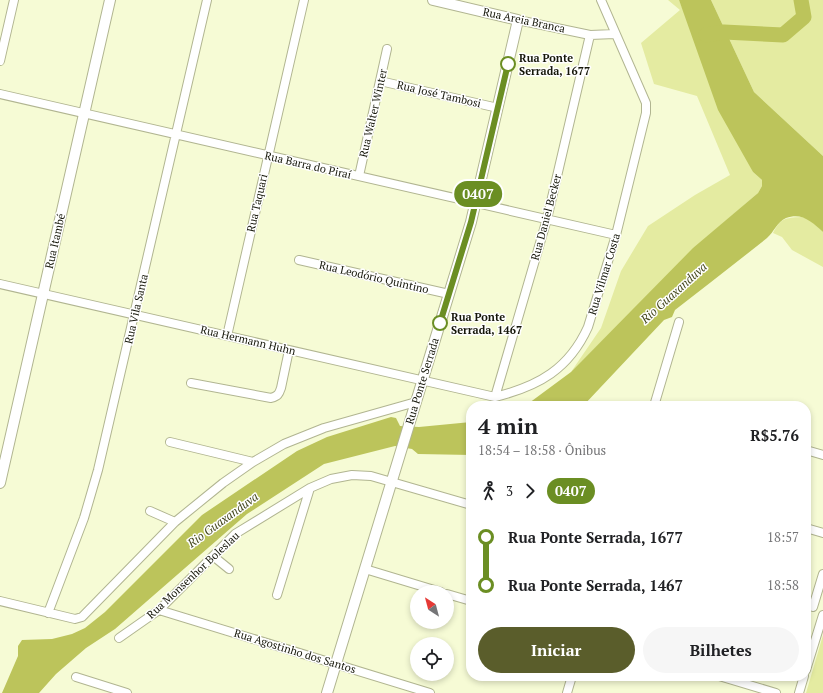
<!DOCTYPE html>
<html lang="pt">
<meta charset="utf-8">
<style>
body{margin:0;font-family:"PT Serif",serif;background:#f6f6f6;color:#202124;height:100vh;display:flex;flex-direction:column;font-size:15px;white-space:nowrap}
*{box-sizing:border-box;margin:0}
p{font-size:13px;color:#757577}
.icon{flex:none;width:22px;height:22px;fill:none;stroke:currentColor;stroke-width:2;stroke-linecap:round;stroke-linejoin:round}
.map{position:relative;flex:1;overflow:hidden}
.sheet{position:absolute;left:466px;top:401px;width:345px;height:280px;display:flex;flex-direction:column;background:#fff;border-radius:16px;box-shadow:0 2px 6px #0003}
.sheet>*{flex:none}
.badge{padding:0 8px;border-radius:13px;font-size:14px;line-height:26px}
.needle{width:26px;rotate:324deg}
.fabs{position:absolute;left:410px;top:585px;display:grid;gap:8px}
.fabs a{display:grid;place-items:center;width:44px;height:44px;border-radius:50%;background:#fff;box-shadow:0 2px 6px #0003;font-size:20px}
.map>.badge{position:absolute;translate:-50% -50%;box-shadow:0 0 0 2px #fff}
.legs{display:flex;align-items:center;gap:6px;height:44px;padding:0 12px;font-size:13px}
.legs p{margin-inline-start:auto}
.overview{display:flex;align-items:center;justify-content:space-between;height:68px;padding:0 12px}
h1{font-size:22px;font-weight:700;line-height:30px}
.button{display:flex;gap:8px;margin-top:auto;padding:8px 12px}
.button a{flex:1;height:46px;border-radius:24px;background:#5a5d2b;color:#fff;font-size:16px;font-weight:700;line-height:46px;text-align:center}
.button a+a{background:#f6f6f6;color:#202124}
ul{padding:0 12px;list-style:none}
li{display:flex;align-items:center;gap:14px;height:48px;font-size:15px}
li i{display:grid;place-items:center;width:6px;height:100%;margin:0 5px;background:currentColor}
li i::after{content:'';width:10px;height:10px;margin:-5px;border:3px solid;border-radius:50%;background:#fff}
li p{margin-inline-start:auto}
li:first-child i{background:linear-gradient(#0000 50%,currentColor 0)}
li:last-child i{background:linear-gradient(currentColor 50%,#0000 0)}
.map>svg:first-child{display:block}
.green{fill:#e4eba1}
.water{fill:#bcc45b}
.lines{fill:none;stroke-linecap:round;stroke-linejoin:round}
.river{stroke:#bcc45b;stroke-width:15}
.minor-casing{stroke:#b1b591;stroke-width:10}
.tertiary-casing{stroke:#b1b591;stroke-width:12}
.minor{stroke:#fff;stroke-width:8}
.tertiary{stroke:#fff;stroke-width:10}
.line-1-casing{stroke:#fff;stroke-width:9}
.line-1{stroke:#6b8e23;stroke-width:6}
.stop-1-dot{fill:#fff;stroke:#6b8e23;stroke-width:2}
.labels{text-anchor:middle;stroke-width:3;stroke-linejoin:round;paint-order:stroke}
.street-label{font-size:11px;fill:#16170a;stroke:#fff}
.stop-label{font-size:11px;font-weight:bold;fill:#16170a;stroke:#fff;text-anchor:start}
.water-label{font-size:12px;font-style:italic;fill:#45481d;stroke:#fff}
</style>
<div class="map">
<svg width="823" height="693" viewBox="0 0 823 693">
<rect width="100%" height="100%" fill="#f6fbd5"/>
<!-- green -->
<path class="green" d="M668 0H679L681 5 753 172 762 180V186L758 193 693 249 571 372 601 328 621 271 648 226 695 195 730 175 697 96 654 84 641 43 680 10Z
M711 0H823V156L754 92Z
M801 217 808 218 823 232V267L792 250 782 237 773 233C781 218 785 218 801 217Z
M823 635V693H806Z"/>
<!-- water -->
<path class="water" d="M679 0H711L754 92 823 156V232C812 222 802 212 786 218 777 222 774 232 767 238 737 262 706 286 675 310L672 317 664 320 583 406H525L571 372 693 248 758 193 762 186V180L753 172 718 110Z
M391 417 396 418 400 426 419 427 471 422V455L418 454 412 449 395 446 324 464 247 514 115 629 86 648 56 674 39 693H2L18 656V646L22 640 52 639 72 634 85 628 105 612 202 515 297 451 327 437Z"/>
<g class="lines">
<!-- river -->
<path class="river" d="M706 35 724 32 783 35 804 17 801 0"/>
<defs>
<path id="minor" d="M518 20 590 35 615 34
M0 61 14 0
M380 81 498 108
M0 94 616 235
M359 176 387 49
M299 260 449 294
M0 284 495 397C539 386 569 369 588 327L616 235 646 113V103L601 0
M227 336 304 0
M191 383 271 398C278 396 279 394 281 388L289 350
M495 397 547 219 590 35
M654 406 679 322
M170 442 253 462
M806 450 823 455
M150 511 175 522
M806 528 823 533
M213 556 229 569
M365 569 441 592
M447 594 471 601
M277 595 310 488
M0 601 75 619 82 617 175 522 223 483 253 462 284 444 324 428 416 402
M813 607 823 574
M159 610 430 693
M48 613 84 518 98 470 207 0
M119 638 159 610 235 534 310 488 331 479 352 475 371 476 471 505
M806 670 823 615
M719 676 776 693
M76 677 127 693
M567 693 572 676
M799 693 804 676"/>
<path id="tertiary" d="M0 483 110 0
M327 693 471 222 518 20 433 0"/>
</defs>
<!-- minor casing -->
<use href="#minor" class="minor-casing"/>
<!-- tertiary casing -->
<use href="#tertiary" class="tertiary-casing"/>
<!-- minor -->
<use href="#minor" class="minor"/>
<!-- tertiary -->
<use href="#tertiary" class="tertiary"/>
</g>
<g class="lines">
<defs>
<path id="line-1" d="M440 323 471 222 508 64"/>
</defs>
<!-- line-1 casing -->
<use href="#line-1" class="line-1-casing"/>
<!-- line-1 -->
<use href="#line-1" class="line-1"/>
</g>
<!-- markers -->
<g class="stop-1-dot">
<circle cx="508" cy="64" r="7"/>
<circle cx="440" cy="323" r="7"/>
</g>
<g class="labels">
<!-- street labels -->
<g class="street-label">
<text transform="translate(524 20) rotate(12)" y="4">Rua Areia Branca</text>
<text transform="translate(439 94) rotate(13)" y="4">Rua José Tambosi</text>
<text transform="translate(373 113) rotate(-77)" y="4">Rua Walter Winter</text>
<text transform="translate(308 165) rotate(13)" y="4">Rua Barra do Piraí</text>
<text transform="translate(257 203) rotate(-77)" y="4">Rua Taquari</text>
<text transform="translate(546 217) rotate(-75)" y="4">Rua Daniel Becker</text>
<text transform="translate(55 241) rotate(-77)" y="4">Rua Itambé</text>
<text transform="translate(604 274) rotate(-73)" y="4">Rua Vilmar Costa</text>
<text transform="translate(374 277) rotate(13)" y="4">Rua Leodório Quintino</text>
<text transform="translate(136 309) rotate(-77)" y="4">Rua Vila Santa</text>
<text transform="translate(248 340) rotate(13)" y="4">Rua Hermann Huhn</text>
<text transform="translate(422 381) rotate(-73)" y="4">Rua Ponte Serrada</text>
<text transform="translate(193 575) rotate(-43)" y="4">Rua Monsenhor Boleslau</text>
<text transform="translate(295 651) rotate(17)" y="4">Rua Agostinho dos Santos</text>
</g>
<!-- stop labels -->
<g class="stop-label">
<text x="519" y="62">Rua Ponte<tspan x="519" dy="13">Serrada, 1677</tspan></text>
<text x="451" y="321">Rua Ponte<tspan x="451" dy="13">Serrada, 1467</tspan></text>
</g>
<!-- water labels -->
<g class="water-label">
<text transform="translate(674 293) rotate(-42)" y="4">Rio Guaxanduva</text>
<text transform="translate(223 520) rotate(-36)" y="4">Rio Guaxanduva</text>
</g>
</g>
</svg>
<div class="fabs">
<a><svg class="needle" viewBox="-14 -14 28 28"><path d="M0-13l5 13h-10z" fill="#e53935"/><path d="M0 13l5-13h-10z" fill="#757577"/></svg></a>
<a><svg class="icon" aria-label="locate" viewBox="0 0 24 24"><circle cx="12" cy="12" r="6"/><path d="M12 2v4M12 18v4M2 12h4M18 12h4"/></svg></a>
</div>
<b class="badge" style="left:478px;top:194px;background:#6b8e23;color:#fff">0407</b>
<section class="sheet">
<div class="overview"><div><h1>4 min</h1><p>18:54 – 18:58 · Ônibus</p></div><b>R$5.76</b></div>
<div class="legs"><svg class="icon" aria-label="walk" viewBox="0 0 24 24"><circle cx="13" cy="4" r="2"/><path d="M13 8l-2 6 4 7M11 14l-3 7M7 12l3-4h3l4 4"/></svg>3<svg class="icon" aria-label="forward" viewBox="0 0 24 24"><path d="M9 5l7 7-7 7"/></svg><b class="badge" style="background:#6b8e23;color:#fff">0407</b></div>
<ul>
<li><i style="color:#6b8e23"></i><b>Rua Ponte Serrada, 1677</b><p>18:57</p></li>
<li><i style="color:#6b8e23"></i><b>Rua Ponte Serrada, 1467</b><p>18:58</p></li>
</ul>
<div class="button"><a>Iniciar</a><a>Bilhetes</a></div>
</section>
</div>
